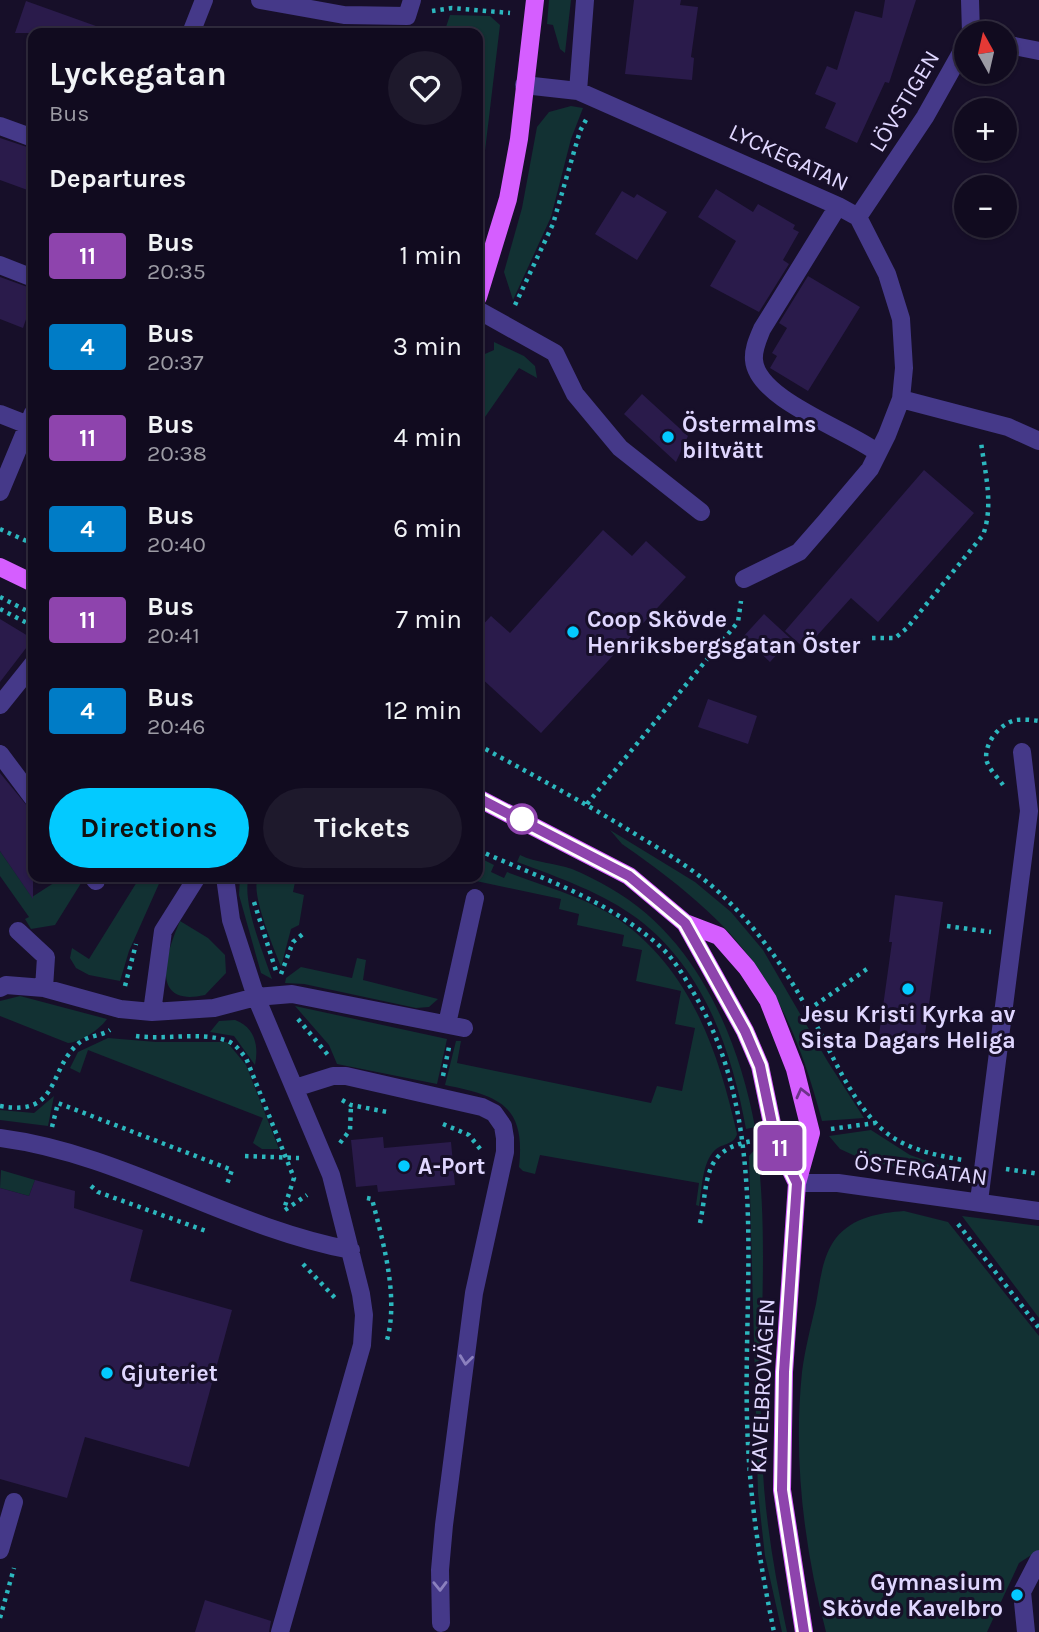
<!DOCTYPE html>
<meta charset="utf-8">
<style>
body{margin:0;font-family:Karla,sans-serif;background:#1e192c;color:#f1f3f6;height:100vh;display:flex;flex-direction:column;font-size:26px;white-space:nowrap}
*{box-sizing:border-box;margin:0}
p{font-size:23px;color:#9c9ba4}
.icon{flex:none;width:38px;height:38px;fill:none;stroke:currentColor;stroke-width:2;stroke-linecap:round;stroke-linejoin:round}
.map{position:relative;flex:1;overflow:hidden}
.side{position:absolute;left:28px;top:28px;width:455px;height:854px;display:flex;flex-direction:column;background:#110b1f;border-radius:14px;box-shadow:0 2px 5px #0004,0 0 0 2px #302b3d}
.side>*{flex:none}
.badge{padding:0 14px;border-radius:5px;font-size:24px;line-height:46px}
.needle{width:46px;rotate:352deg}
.buttons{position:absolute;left:954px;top:21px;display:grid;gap:14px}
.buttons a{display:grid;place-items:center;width:63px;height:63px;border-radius:50%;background:#110b1f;box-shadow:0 2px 5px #0004,0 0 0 2px #302b3d;font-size:35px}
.map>.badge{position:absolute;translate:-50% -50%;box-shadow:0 0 0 4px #fff}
h2{padding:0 21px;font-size:26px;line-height:63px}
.round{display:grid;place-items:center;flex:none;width:74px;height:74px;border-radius:37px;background:#1e192c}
.headline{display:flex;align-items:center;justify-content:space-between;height:119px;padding:0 21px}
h1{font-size:33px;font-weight:700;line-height:52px}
.button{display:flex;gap:14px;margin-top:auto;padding:14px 21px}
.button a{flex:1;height:80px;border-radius:42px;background:#03caff;color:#111;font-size:28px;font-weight:700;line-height:80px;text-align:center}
.button a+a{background:#1e192c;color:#f1f3f6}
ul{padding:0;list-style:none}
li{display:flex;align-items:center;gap:21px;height:91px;padding:0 21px}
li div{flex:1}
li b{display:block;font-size:26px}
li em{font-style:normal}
li .badge{min-width:77px;font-weight:700;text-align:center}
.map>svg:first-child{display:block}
.green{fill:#123133}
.building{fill:#2a1b4b}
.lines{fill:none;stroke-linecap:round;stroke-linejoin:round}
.path{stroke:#2cb7be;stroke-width:4.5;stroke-dasharray:3.5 5;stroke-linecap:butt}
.minor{stroke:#453989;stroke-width:18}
.major{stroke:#d55eff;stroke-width:18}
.oneway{stroke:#6c3389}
.oneway2{stroke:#8b80be}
.line-casing{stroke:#fff;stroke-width:16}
.line{stroke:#8e44ad;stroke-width:10}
.poi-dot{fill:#03caff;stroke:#170f29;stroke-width:2.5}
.stop-dot{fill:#fff;stroke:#8e44ad;stroke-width:3.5}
.labels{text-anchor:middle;stroke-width:6;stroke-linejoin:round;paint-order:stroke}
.street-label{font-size:23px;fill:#e0d7ff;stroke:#170f29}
.poi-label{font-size:23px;font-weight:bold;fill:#e0d7ff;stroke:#170f29;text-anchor:start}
</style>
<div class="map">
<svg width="1039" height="1632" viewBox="0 0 1039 1632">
<rect width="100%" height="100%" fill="#170f29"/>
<!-- green -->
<path class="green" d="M549 0H571L565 53 560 49 553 25 547 24Z
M450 15 490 16 500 25 484 159 478 187V33H444Z
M571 106 583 108 571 139 551 217 513 300 504 272 522 208 537 127 549 112Z
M494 342 524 356 535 366 537 378 519 368 478 427V357L494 350Z
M610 830 695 882 731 912 763 950 828 1062 864 1118 822 1121C785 981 740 926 622 844Z
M0 851 32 897 63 877H79L83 880 55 925 31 929 25 919 29 917 0 876Z
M520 855C536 863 555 863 572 869 584 874 598 881 610 888 695 936 738 1035 755 1127L746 1129C732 1051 704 969 638 919 603 893 558 877 517 862Z
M478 857 494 865 491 872 504 878 507 872C541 885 581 896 612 915 689 965 718 1049 737 1134 734 1145 723 1143 715 1150 702 1162 702 1189 699 1206L696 1205 699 1183 540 1155 535 1174 523 1171 519 1167C526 1104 498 1096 445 1085L456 1041H461L457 1063 651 1103 657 1086 682 1091 695 1028 675 1024 681 991 636 981 642 950 622 946 624 935 577 925 579 914 559 909 561 899 462 878 478 877Z
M140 877H162L129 951 120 981 89 975 76 968 70 958 72 948 89 959Z
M240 877H249C241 901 264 954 272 979L261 973 239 895Z
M258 877H296L293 892 304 895 299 925 291 929 281 967C274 948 250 894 258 877Z
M180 921 208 938 225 955 226 973 205 995C147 1008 167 951 180 921Z
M357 958 366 960 363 980 438 999 429 1007 416 1008 304 984 285 983 286 978 301 967 352 978Z
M20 996 107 1019C99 1030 81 1042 68 1043L0 1016V1001Z
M295 1006 447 1039 437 1084 337 1064 329 1045Z
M235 1020C255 1027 259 1046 255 1065L234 1036 210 1032 219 1021Z
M108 1038 156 1042H227L246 1065 279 1149H262L253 1143 263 1118 88 1050 80 1073 70 1068 78 1052Z
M54 1096 48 1126 0 1120V1110L34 1113Z
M871 1130 910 1155 956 1171 936 1176 864 1160 840 1149 829 1136Z
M757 1147C770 1248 757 1350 762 1452 764 1513 774 1572 787 1632H782L765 1556 758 1493 749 1156Z
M1 1170 35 1180 29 1196 0 1188Z
M904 1211 948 1222 1039 1336V1550L1019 1563 987 1632H826C804 1547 793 1460 802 1372 805 1349 811 1326 816 1304 820 1282 822 1256 836 1238 853 1217 879 1213 904 1211Z
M962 1216 1039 1226V1318Z"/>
<!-- building -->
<path class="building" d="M634 0H681L680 5 698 7 691 57 694 58 692 80 625 74Z
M885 0H916L889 83 885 82 857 143 825 128 836 103 815 94 827 66 837 70 855 11 882 18Z
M26 1 107 30V33H15Z
M0 138 33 149V192L0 180Z
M716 189 753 212 758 204 795 225 793 229 799 232 783 260 789 264 759 312 710 286 736 241 698 217Z
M622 191 634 198 637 194 667 212 637 260 595 234Z
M808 276 860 307 808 391 770 368 777 356 772 353 787 328 779 323Z
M0 277 33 289V299L23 328 0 319Z
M642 394 688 436 676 462 624 414Z
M924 470 974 513 878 622 851 598 805 649 785 631Z
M603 530 632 556 646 541 686 577 541 733 478 675V630L491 616 510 633Z
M764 614 791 639 770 662 743 637Z
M0 619 33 639 0 682Z
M708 699 757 716 748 744 698 727Z
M0 773 33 813V899L0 851Z
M895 895 943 902 924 1041 879 1035 892 942H889Z
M383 1137 384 1148 451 1142 455 1185 378 1192 377 1185 356 1187 351 1140Z
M35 1180 75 1191 74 1208 143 1230 130 1281 232 1310 189 1467 85 1437 67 1498 0 1479V1188L29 1196Z
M205 1600 271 1621 269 1632H195Z"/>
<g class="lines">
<!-- path -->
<path class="path" d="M432 11 452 8 510 13
M515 305 553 224 580 131 587 118
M0 529 33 544
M0 597 33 614
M0 609 33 626
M872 638H895L907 628 983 535C994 505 985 473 981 442
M478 745C533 775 587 804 640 837 670 855 701 874 726 899 760 932 785 969 808 1010 832 1051 855 1116 897 1140 918 1152 941 1156 963 1160
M1003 785C998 778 990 770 987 762 982 745 1000 723 1016 720 1023 719 1032 720 1039 721
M587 804 738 622 741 601
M478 850C544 880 608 899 663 949 676 962 687 981 696 997 773 1130 740 1297 748 1444 751 1508 761 1569 774 1632
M254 902 277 974
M947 926 991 932
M281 974 293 942 304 933
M125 986 136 944
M808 1010 867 969
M298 1019 328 1055
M136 1036C165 1040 198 1032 225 1040 235 1043 240 1051 246 1058L294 1178 284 1209
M443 1076 449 1047
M342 1100 351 1105 387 1112
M0 1106C61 1117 47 1070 79 1043 87 1036 101 1036 110 1030
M443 1124 469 1135 481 1150
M52 1127 58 1103 232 1170 226 1187
M831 1129 875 1123
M340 1143 350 1130 351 1105
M245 1156 299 1158
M1006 1169 1039 1174
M91 1186 98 1192 206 1231
M367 1198 372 1199C383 1242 399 1296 387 1340
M285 1210 307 1195
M700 1223C709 1181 701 1149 753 1141
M958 1224 1039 1328
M303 1264 337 1300
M0 1618 14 1568"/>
<!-- minor -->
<path class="minor" d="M260 0 344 15 407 16 412 0
M970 0 971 33
M191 33 204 0
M1004 44 1039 51
M524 85 578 91 838 206 858 217 887 274 901 319 904 368 901 399 887 435 870 469 826 521 799 552 744 579
M578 91 585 0
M0 126 33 138
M838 206 762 329C758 339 753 349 754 360 757 400 849 430 878 453
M858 217 925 117 966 44
M0 265 33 278
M478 310 555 353 575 394 620 448 701 512
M901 399 1008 427 1039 441
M0 414 28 425
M0 492 33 413
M0 705 33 664
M0 754 33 798
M93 877 96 881
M225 877 231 920 256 997 331 1175 361 1294 364 1315 362 1345 280 1632
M18 931 46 957 44 988
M0 988 6 985 44 988 120 1009 152 1012 214 1008 256 997 292 994 464 1028
M152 1012 163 931 197 877
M447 1024 475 898
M295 1088 333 1076H346L482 1107 494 1113 503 1126 505 1138V1152L474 1293 444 1525 440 1570 441 1623
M0 1138C123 1154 229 1227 351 1250
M797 1183H838L1039 1211
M979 1201 1029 811 1022 752
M0 1550 14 1502
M1026 1632 1022 1592 1039 1559"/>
<!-- major -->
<path class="major" d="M478 297 508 199 519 139 535 0
M0 567 33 583
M478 798 629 876 685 923 719 936 747 968 768 1000 795 1069 811 1133 797 1183 784 1372 782 1490 804 1632
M685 923 745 1031 760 1066 775 1138 797 1183"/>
</g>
<!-- one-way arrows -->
<defs><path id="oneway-chevron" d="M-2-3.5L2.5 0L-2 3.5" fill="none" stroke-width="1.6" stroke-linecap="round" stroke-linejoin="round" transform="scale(1.75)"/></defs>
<use class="oneway" href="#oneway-chevron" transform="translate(802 1093) rotate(-104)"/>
<g class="oneway2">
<use href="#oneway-chevron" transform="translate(466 1360) rotate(97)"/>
<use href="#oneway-chevron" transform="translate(440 1586) rotate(89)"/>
</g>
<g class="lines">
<defs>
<path id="line" d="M478 798 629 876 685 923 745 1031 760 1066 775 1138 797 1183 784 1372 782 1490 804 1632"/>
</defs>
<!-- line casing -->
<use href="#line" class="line-casing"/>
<!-- line -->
<use href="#line" class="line"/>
</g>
<!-- markers -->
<g class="poi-dot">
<circle cx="668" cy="437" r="7"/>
<circle cx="573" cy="632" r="7"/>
<circle cx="908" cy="989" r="7"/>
<circle cx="404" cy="1166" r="7"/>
<circle cx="107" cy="1373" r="7"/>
<circle cx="1017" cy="1595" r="7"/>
</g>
<circle class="stop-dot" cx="522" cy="819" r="14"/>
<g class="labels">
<!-- street labels -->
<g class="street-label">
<text transform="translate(904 101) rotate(-59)" y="8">LÖVSTIGEN</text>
<text transform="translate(789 157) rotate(25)" y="8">LYCKEGATAN</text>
<text transform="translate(921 1169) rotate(7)" y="8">ÖSTERGATAN</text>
<text transform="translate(762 1386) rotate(-87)" y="8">KAVELBROVÄGEN</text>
</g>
<!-- poi labels -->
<g class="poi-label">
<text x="682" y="432">Östermalms<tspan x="682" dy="26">biltvätt</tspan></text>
<text x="587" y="627">Coop Skövde<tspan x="587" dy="26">Henriksbergsgatan Öster</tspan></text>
<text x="908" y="1022" text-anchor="middle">Jesu Kristi Kyrka av<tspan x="908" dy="26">Sista Dagars Heliga</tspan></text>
<text x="418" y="1174">A-Port</text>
<text x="121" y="1381">Gjuteriet</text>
<text x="1003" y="1590" text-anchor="end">Gymnasium<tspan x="1003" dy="26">Skövde Kavelbro</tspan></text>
</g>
</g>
</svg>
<div class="buttons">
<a><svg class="needle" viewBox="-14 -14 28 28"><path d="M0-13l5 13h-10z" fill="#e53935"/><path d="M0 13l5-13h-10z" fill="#9c9ba4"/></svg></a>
<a>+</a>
<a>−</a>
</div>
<b class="badge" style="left:780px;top:1148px;background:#8e44ad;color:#fff">11</b>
<section class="side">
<div class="headline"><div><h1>Lyckegatan</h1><p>Bus</p></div><a class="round"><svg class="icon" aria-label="heart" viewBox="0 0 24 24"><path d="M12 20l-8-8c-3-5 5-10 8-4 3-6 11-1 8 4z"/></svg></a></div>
<h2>Departures</h2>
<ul>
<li><span class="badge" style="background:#8e44ad;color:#fff">11</span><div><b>Bus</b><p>20:35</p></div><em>1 min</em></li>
<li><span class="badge" style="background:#007cc6;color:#fff">4</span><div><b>Bus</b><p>20:37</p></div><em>3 min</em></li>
<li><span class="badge" style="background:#8e44ad;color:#fff">11</span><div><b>Bus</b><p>20:38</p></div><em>4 min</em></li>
<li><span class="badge" style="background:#007cc6;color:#fff">4</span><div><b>Bus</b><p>20:40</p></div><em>6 min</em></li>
<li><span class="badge" style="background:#8e44ad;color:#fff">11</span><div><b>Bus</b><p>20:41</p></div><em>7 min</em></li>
<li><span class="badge" style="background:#007cc6;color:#fff">4</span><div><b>Bus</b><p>20:46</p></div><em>12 min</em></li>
</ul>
<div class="button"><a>Directions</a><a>Tickets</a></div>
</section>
</div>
